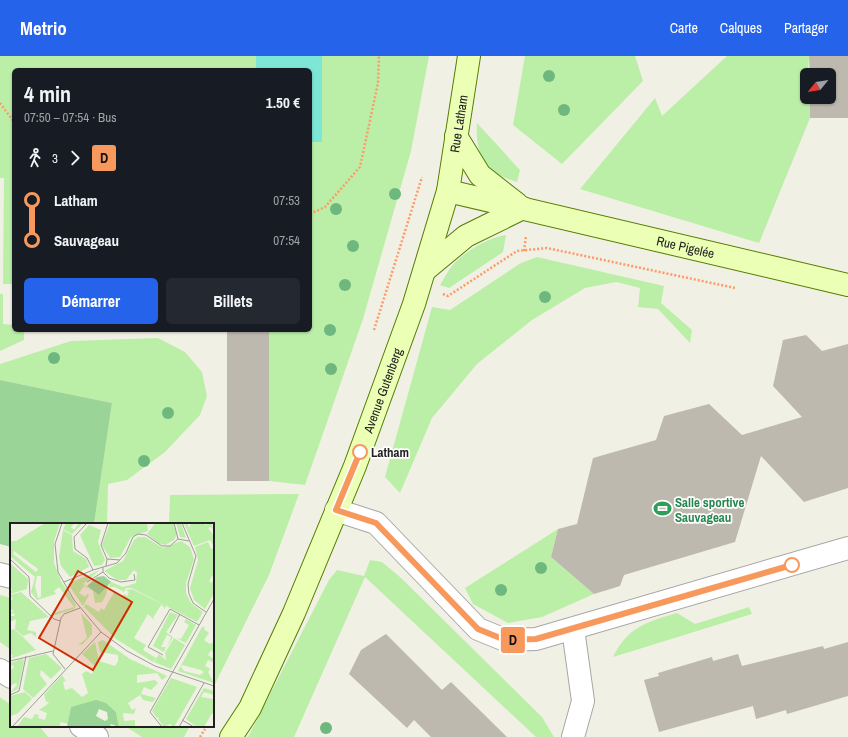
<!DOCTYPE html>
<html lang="fr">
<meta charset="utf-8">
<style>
body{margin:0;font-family:"Archivo Narrow",sans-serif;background:#242831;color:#f1f3f6;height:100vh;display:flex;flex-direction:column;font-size:15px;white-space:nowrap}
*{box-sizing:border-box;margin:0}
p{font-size:13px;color:#9ea1a6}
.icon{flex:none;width:22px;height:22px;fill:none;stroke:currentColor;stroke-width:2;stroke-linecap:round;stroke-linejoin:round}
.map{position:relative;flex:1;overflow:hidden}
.side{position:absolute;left:12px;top:12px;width:300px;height:264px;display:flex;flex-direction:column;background:#171b24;border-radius:6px;box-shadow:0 1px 3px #0004}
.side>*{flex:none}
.badge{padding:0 8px;border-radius:3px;font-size:14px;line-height:26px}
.needle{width:26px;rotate:240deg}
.tools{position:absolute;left:800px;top:12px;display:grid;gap:8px}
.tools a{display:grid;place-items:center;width:36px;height:36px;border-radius:6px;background:#171b24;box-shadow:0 1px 3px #0004;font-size:20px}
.map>.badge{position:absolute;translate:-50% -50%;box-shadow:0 0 0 2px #fff}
.legs{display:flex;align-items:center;gap:6px;height:44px;padding:0 12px;font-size:13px}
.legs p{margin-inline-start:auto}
.overview{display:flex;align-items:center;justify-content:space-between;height:68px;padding:0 12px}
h1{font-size:22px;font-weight:700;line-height:30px}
.primary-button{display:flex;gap:8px;margin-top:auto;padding:8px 12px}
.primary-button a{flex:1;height:46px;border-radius:6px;background:#2563eb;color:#fff;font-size:16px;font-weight:700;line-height:46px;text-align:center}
.primary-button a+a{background:#242831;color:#f1f3f6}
ul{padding:0 12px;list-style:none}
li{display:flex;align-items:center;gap:14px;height:40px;font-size:15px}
li i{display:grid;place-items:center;width:6px;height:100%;margin:0 5px;background:currentColor}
li i::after{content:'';width:10px;height:10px;margin:-5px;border:3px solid;border-radius:50%;background:#171b24}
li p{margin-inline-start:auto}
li:first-child i{background:linear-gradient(#0000 50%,currentColor 0)}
li:last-child i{background:linear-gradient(currentColor 50%,#0000 0)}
header{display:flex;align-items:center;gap:24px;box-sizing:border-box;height:56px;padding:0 20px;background:#2563eb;color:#fff}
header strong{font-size:19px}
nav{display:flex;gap:22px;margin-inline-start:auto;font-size:14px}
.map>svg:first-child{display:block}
.grass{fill:#bbefa7}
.forest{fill:#9bd497}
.pitch{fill:#7de6d4}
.building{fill:#beb9ae}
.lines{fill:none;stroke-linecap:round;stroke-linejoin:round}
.street-casing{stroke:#a7a7a7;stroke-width:24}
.secondary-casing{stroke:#547d00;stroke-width:24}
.path{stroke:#ff9968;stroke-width:2.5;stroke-dasharray:2 2;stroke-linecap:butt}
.street{stroke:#fff;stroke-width:22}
.secondary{stroke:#ebffb5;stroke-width:22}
.tree{fill:#6eb77f}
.line-1-casing{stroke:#fff;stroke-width:9}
.line-1{stroke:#f7995c;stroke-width:6}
.stop-1-dot{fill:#fff;stroke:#f7995c;stroke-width:2}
.labels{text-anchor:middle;stroke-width:3.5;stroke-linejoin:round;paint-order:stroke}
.street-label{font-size:13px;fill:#202020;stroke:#fff}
.stop-label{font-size:13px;font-weight:bold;fill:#202020;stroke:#fff;text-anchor:start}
.leisure-label{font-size:13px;font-weight:bold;fill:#27864d;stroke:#fff;text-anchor:start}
.inset-road{fill:none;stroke:#9d9d96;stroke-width:1}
.view{fill:#cf2d00;fill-opacity:0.15;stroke:#cf2d00;stroke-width:2}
.inset-edge{fill:none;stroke:#202020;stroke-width:2}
</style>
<header>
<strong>Metrio</strong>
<nav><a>Carte</a><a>Calques</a><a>Partager</a></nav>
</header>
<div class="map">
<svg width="848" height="681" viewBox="0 0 848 681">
<rect width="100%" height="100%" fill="#f1f0e5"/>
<!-- grass -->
<path class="grass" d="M0 0H429L411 95 363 263 305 429 269 425V274H310V14H14V228H3L4 122H0Z
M525 0H635L643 25 562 108 513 69Z
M727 0H809L807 41H810V62L759 187 580 133 655 42 662 60Z
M477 67 520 114 517 126C485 117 475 99 477 67Z
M506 179 503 196 449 232 440 229C444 223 447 216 452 210 462 197 489 181 506 179Z
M537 201 664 230 661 247 692 274 690 287 658 253 638 251 640 232 616 226 585 232 532 264 477 308 432 362 400 437 385 421 432 251 450 254 521 207Z
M0 238H3V268L14 269V274H24V284L0 295Z
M158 282 185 296 202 316 207 340 200 359 165 396 127 424 108 428 107 468H94L112 347 0 324V308L71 285Z
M299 438 269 519 213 632V468H169L170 439Z
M558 473 551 501 594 538 542 561 508 567 473 548 465 532Z
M370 504 382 506 400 521 542 661 554 681H536L365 521 294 681H248L329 524 337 514 364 520Z
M0 539 11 542V594L0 586Z
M749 551 752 558 613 601C628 571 646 566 677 557L695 568Z
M0 641 11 649V670H39L48 681H0Z
M125 670H190L184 681H142Z"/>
<!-- forest -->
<path class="forest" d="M0 324 112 347 94 468H11V491L0 488Z"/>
<!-- pitch -->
<path class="pitch" d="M256 0H322V86H310V14H256Z"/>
<!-- building -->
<path class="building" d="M809 0H848V62H810V41H829V19H810Z
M227 274H269V425H227Z
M806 279 822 295 848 288V432L804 446 761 400 735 486 624 519 620 530 594 538 551 501 558 473 577 468 593 402 656 384 664 360 709 348 742 379 802 361 773 330 783 284Z
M386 578 442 634 451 626 507 681H431L414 664 407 672 349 618 361 594Z
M848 586V640L787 658 786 654 756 663 753 650 659 676 644 624 659 620 658 617 712 601 713 605 738 598 742 610 823 590 824 593Z"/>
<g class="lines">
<defs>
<path id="street" d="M336 454 376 467 478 573 505 584 536 583 848 492
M0 518 11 521
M573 573 583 645 573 681
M0 614 11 621
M81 670 97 681"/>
<g id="secondary">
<path d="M456 80 480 119 517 148"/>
<path id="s1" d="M448 135 848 229"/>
<path d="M425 214 466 180 523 152"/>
<path id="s2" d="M231 681 250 652 294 557 355 410 414 248 448 135 469 0"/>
</g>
</defs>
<!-- street casing -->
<use href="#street" class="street-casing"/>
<!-- secondary casing -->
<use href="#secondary" class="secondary-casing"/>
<!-- path -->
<path class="path" d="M0 47 14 66
M310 158 325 151 360 111 378 27 379 0
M524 195 526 180
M443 238 448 240 517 195 547 192 735 232
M374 274 422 121
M200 681 205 673"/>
<!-- street -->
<use href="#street" class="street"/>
<!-- secondary -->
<use href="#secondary" class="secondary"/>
</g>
<!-- trees -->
<g class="tree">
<circle cx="549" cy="20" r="6"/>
<circle cx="564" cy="54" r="6"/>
<circle cx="395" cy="138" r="6"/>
<circle cx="336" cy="153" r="6"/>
<circle cx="353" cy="190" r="6"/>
<circle cx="345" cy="229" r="6"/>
<circle cx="545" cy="241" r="6"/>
<circle cx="330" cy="274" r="6"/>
<circle cx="54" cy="302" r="6"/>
<circle cx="331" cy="313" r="6"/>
<circle cx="168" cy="357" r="6"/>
<circle cx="144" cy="405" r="6"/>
<circle cx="541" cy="512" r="6"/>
<circle cx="501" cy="534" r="6"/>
<circle cx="326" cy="672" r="6"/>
</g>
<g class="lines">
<defs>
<path id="line-1" d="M360 396 336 454 376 467 478 573 505 584 536 583 792 509"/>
</defs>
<!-- line-1 casing -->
<use href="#line-1" class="line-1-casing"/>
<!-- line-1 -->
<use href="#line-1" class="line-1"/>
</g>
<!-- icons -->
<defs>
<symbol id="stadium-bare" viewBox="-9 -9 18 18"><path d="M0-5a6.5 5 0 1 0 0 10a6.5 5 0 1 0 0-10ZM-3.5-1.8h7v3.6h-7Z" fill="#2e9e5b" stroke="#fff" stroke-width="2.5" paint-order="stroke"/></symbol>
</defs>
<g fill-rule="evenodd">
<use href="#stadium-bare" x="650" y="440" width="25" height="25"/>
</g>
<!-- markers -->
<g class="stop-1-dot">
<circle cx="360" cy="396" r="7"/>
<circle cx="792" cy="509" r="7"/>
</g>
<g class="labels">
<!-- street labels -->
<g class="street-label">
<text dy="5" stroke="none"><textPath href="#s2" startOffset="657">Rue Latham</textPath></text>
<text dy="5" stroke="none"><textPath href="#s1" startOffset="244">Rue Pigelée</textPath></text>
<text dy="5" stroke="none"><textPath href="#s2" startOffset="379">Avenue Gutenberg</textPath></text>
</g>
<!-- stop labels -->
<g class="stop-label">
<text x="371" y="401">Latham</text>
</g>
<!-- leisure labels -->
<g class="leisure-label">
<text x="675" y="451">Salle sportive<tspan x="675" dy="15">Sauvageau</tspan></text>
</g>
</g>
<!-- overview -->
<g transform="translate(10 467)">
<rect width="204" height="204" fill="#f1f0e5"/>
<path d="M35 0H50L44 18V40L51 58 66 82 64 86 45 92 41 91 64 84 49 64 44 68 46 71 27 77 21 69 25 54 0 33V18H6ZM4 28 28 46 26 49 3 31ZM27 53H31V74L28 75 25 63ZM56 0H65L61 4 64 7 69 0H73L62 11 53 6ZM100 0H137L138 8 121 14 110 34 100 35 92 22ZM143 0H163L167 11 164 17 155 22 148 20 137 11 144 2ZM166 0H171L176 15 170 14ZM174 0H177L179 5 181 0H193L195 2 201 0 204 7 201 4 198 5 204 13V23L200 17 184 23ZM79 2 91 7 88 19 95 37 92 42 84 43 70 12ZM53 7 62 12 63 28 76 36 79 44 60 54 51 43 49 34ZM128 14H135L153 25 171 18 180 24 184 36 176 60V70L181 80 193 89 187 99 122 65H116L114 69 105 64H99L101 59 113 64 126 60 127 50 124 47 116 57H107L94 48 113 38 124 17ZM198 19 201 26 204 25V54L202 53 199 58 202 60 204 56V70L195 86 184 77 180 65 188 37 185 24ZM0 40 18 56 17 66 0 71 2 66 0 64ZM90 47 73 61 89 72 98 62 96 72 92 79 85 80 83 68 74 63 69 70 75 74 77 71 79 72 73 83 58 61ZM122 66 156 83 154 87V84L151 82 143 95 146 99 138 91 124 115 136 122 133 127 146 135 143 139 106 116 74 84 76 81 89 89 91 85 94 87 104 69 112 74 114 71 117 73 119 69 116 67ZM11 69 39 94 20 98 17 107 26 109V114L21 110 13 113 5 106 6 96 0 99V93H5L4 90 0 91 4 87H0V78L3 76 0 72ZM160 89 168 92 156 109 163 114 157 124 161 114 157 112 151 124H156L154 129 143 123ZM71 90 82 102V111L73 121 68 122 77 115ZM176 96 186 102 176 120 166 115 171 116 179 102 174 99ZM192 104H195L194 106 199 110 194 117 200 121 204 119V131L201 127 198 132 204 136V140L198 137 195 143 204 148 200 146 198 149 204 160 168 148ZM172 142 191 147 194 149 190 152 174 148 171 144ZM4 106 15 116 26 127 0 136 3 133 0 130V107ZM164 115 175 122 161 146 144 139 149 131 156 137 155 130ZM93 117 120 136 157 153 152 157 147 150 127 152V160L145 157 148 160 141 167 134 164 131 171 146 175 143 179 133 177 130 172 118 180 122 187 126 185 124 191 113 190 114 198 125 197V204H109L106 189 96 180 61 184 58 201 51 199 49 204H7L14 194 22 196 25 191 29 192 28 195 35 197 37 190 29 187 39 180 36 178 34 172 52 152 56 158 53 159 55 167 62 165 72 174 78 170 72 151 76 148 82 151 86 144 72 131 85 119 89 138 105 143 108 138V132L90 129 88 119ZM36 131 52 145 41 156 31 147 30 152 37 161 23 175 13 166 19 135ZM12 136 14 138 8 166 0 170 7 162 6 160 0 163V147L4 145 3 142 0 143V140ZM161 155 187 164 164 204 160 201 154 204 148 196 149 194 147 195 142 188ZM194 165 204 168V172L194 169 191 174 203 176 204 174V192L202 190 194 204H187L176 196ZM15 169 22 176 7 191 0 193V173Z" fill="#bbefa7" fill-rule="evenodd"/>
<path d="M94 53 101 59 89 72 77 63 87 54ZM86 177 96 180 106 189 109 204 101 201 100 204H57L61 184ZM89 186 97 189 98 196 95 198 86 193Z" fill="#9bd497" fill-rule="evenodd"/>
<path class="inset-road" d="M77 0 64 14 65 26 77 35 83 47M164 0 168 16M172 0 186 33 178 61 179 71 183 80 196 89M0 36 19 54 20 73 44 96 50 98M97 36 110 37M96 43 97 36 91 22 98 0M93 49 99 55 111 59 125 57 124 51M54 59 83 47 107 40 116 30 123 14 128 11 136 12 152 23H160L168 16 179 18M77 59 93 49V44M91 109 117 128 145 143 204 163M160 110 170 91M153 132 138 124 160 86 189 102M0 138 43 128M55 146 43 131 51 95 54 91 70 85M0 172 9 168 16 133M172 197 184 204M2 204 91 109 64 77 48 49 45 21 52 0M152 204 140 189 204 76M169 204 194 160"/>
<path class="view" d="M68 48 122 79 83 147 29 115Z"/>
<rect width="204" height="204" class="inset-edge"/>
</g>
</svg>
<div class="tools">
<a><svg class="needle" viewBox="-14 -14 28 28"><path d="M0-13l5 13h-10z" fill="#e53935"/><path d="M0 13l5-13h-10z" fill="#9ea1a6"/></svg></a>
</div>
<b class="badge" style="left:513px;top:584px;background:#f7995c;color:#111">D</b>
<section class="side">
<div class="overview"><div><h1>4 min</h1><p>07:50 – 07:54 · Bus</p></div><b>1.50 €</b></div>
<div class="legs"><svg class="icon" aria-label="walk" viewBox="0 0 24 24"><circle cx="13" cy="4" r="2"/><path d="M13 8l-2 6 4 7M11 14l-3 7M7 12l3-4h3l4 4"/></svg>3<svg class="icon" aria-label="forward" viewBox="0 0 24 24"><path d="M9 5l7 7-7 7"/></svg><b class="badge" style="background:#f7995c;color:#111">D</b></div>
<ul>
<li><i style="color:#f7995c"></i><b>Latham</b><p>07:53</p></li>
<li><i style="color:#f7995c"></i><b>Sauvageau</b><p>07:54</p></li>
</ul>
<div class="primary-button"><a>Démarrer</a><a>Billets</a></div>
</section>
</div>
